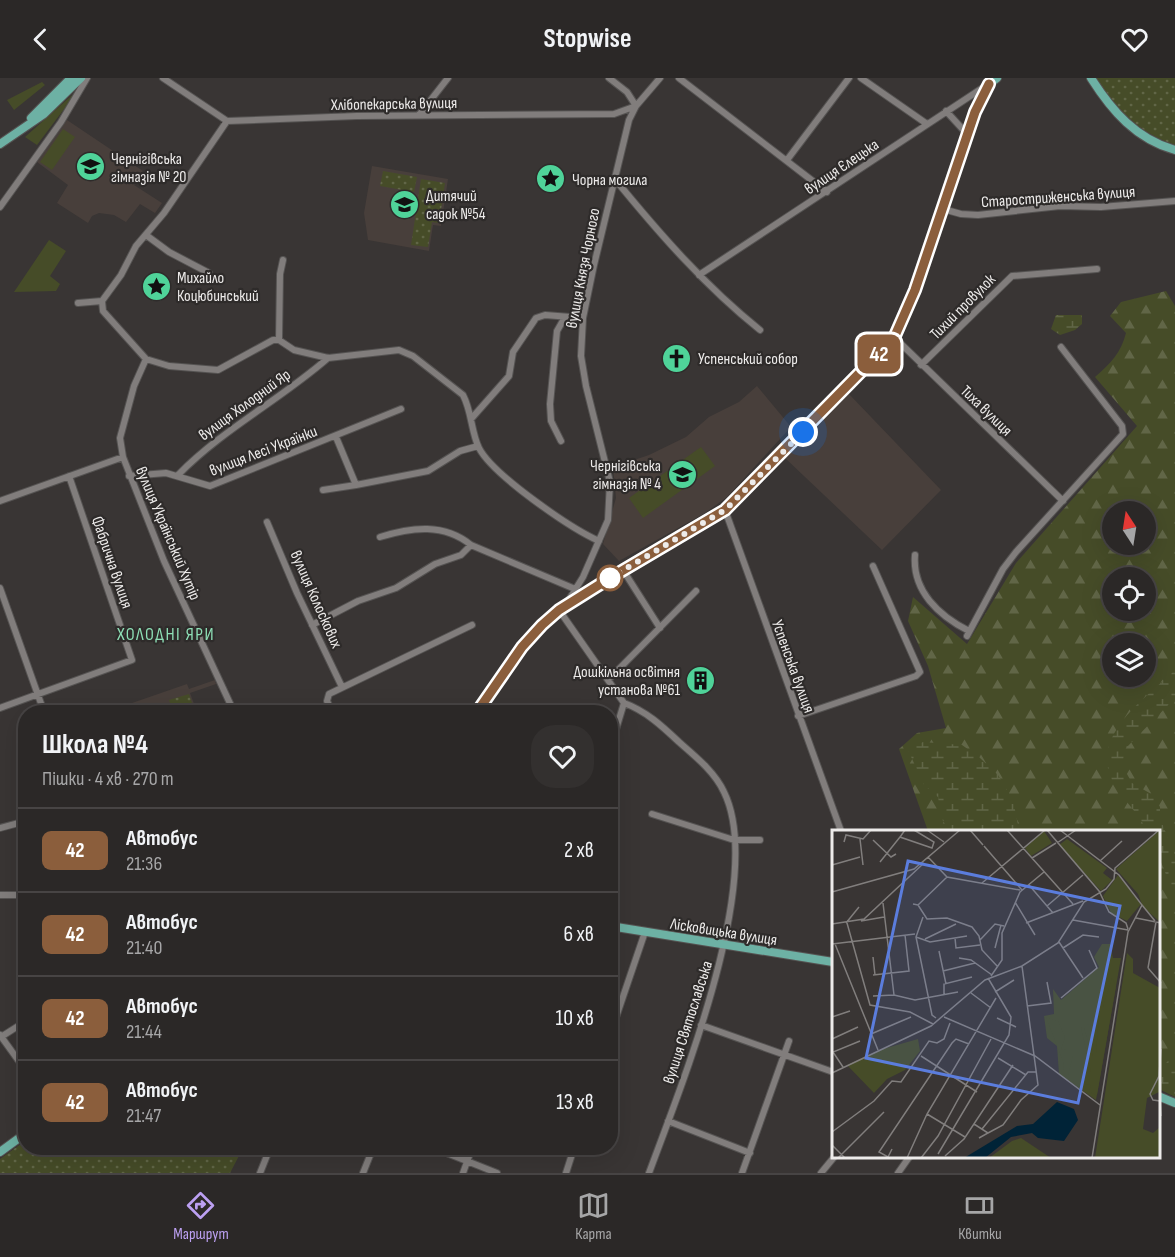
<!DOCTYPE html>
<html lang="uk">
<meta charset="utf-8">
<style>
body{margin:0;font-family:"Sofia Sans Condensed",sans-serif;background:#33302f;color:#f1f3f6;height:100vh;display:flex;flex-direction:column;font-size:22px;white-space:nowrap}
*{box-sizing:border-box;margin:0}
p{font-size:20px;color:#a6a6a7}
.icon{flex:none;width:33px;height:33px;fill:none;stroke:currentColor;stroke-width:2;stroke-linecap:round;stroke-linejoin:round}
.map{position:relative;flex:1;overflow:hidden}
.details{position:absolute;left:18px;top:627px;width:600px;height:450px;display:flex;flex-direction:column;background:#2b2827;border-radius:24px;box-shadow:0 6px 24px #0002,0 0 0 2px #474444}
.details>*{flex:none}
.badge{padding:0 12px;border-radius:9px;font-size:21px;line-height:39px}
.needle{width:39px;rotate:348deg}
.fabs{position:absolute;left:1102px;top:423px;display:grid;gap:12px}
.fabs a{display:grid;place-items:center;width:54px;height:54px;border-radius:50%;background:#2b2827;box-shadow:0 6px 24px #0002,0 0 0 2px #474444;font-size:30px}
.you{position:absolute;width:30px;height:30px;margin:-15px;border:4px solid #fff;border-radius:50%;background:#1a73e8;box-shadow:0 0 0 9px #1a73e833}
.map>.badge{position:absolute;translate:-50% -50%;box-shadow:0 0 0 3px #fff}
.round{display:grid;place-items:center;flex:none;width:63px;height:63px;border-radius:24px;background:#33302f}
.overview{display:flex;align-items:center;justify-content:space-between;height:102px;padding:0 24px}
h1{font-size:28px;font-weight:700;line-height:45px}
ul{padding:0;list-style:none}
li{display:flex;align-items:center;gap:18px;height:84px;padding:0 24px;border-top:2px solid #474444}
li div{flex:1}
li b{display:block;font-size:22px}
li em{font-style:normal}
li .badge{min-width:66px;font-weight:700;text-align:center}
header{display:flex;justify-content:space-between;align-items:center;height:78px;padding:0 24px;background:#2b2827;font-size:27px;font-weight:700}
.menu{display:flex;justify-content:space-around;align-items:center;height:84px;border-top:2px solid #474444;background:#2b2827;font-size:16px;color:#a6a6a7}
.menu a{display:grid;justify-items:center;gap:3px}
.menu .selected{color:#bca0f2}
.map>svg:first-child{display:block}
.built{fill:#483f3b}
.grass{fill:#464c28}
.forest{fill:url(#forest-firs);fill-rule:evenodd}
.wetland{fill:url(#wetland-marsh)}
.park{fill:url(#park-dots)}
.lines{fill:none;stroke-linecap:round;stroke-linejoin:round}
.minor-casing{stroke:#555352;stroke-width:8}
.major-casing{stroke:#555352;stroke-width:10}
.minor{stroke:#817d7c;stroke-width:6}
.major{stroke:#6db1a4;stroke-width:8}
.line-casing{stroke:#fff;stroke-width:14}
.line{stroke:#8b5e3c;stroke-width:9}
.walk{stroke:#edebea;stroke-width:6;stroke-dasharray:0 10.8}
.stop-dot{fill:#fff;stroke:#8b5e3c;stroke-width:3}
.labels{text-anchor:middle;stroke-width:4.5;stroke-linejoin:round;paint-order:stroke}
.street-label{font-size:16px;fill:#edebea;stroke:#2e2b2a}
.poi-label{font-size:16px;fill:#edebea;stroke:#2e2b2a;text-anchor:start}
.neighbourhood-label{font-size:18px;letter-spacing:1.5px;fill:#8edfb6;stroke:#2e2b2a}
.inset-road{fill:none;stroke:#817e7d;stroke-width:1.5}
.view{fill:#5b7ddd;fill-opacity:0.15;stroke:#5b7ddd;stroke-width:3}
.inset-edge{fill:none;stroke:#edebea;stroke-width:3}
</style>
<header><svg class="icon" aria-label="back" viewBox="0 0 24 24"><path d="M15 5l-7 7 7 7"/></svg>Stopwise<svg class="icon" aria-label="heart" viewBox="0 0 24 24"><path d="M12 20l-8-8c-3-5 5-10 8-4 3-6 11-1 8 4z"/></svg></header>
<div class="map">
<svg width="1175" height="1095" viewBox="0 0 1175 1095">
<defs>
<pattern id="forest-firs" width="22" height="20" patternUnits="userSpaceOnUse" patternTransform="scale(1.5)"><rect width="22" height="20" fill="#464c28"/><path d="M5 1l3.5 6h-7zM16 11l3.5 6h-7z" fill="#616647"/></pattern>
<pattern id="wetland-marsh" width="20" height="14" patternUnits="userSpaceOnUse" patternTransform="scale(1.5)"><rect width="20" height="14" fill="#464c28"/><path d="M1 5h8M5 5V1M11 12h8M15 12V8" fill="none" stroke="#616647"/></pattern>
<pattern id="park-dots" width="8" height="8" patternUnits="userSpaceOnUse" patternTransform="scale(1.5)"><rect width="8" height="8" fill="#464c28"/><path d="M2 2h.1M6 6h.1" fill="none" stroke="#616647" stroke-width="1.8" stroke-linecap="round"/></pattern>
</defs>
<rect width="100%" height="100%" fill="#393534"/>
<!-- built -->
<path class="built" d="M67 42 143 93 134 107 162 125 155 135 140 126 126 144 114 137 99 135 92 138 88 145 57 125 68 107 37 84Z
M372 88 448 101 441 148 433 147 429 173 368 162 364 135Z
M757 308 791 349 727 419 705 435 619 483 603 466 616 420 613 389 649 377 686 359 709 339 739 324Z
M849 316 941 412 882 472 785 380Z
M215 602 216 606 190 615 197 634H106L187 606 189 611Z"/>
<!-- grass -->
<path class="grass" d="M42 4 45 7 14 32 7 22Z
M80 10 37 67 25 59Z
M63 51 75 59 52 92 40 84Z
M49 162 66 173 50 198 60 206 56 213 14 214Z
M701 369 715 388 643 440 629 420Z"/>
<!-- forest -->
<path class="forest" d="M1166 213 1175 228V1019L1159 1011 1158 753H928L899 671 917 655 946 650 928 588 908 543 913 519 967 566 1016 485 1137 348 1095 299C1111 285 1121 275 1126 255L1110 238 1121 224ZM1113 434H1146V466H1113ZM1113 500H1146V532H1113ZM1113 566H1146V598H1113Z"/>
<!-- wetland -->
<path class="wetland" d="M1056 237H1082V246L1075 252 1060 257 1051 251Z
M1175 592V620L1126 670 1122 687 1132 705 1153 717 1160 729V740L1175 778V819L1159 779 1158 753H1147C1138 734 1125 724 1115 708 1086 659 1144 622 1175 592Z
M923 664 962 667 979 679 998 697 1013 722 1018 747 1026 753H949L942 741 938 719 924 707 908 672Z
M1175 975V1008L1163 1007 1159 1003V993Z"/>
<!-- park -->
<path class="park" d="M1096 0H1175V67C1139 55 1117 31 1096 0Z
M383 93 417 99 414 114 380 108Z
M421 101 445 105 439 145 432 144 428 169 411 167Z
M189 616 195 634H173L169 622Z
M25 1063 26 1070H243L230 1095H0V1081Z"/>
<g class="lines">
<defs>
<path id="minor" d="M163 0 227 43 357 38 614 36 636 28 627 14 609 0
M679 0 827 114
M861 0 927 46
M946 33 968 57
M419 37 448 0
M787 82 849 0
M614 100C658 154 705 208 760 252
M0 129 61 44 87 0
M943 131 961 136 978 137 1060 128 1101 129 1175 123
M146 157 169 174 209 195
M699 197 987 7
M102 223 103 233 146 281 169 288 218 292 273 262H279L294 272 328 280 399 272 413 278 463 317C472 334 471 354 479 370 493 397 570 450 599 463
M78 225 102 223 121 197 136 168 164 135 227 43
M895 260 1063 423
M279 262 280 196 283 182
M146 281 134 308 120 360 123 379 164 483 234 634
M921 287 1012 198 1097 191
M471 341 509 298 513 274 536 240 545 237 583 240
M336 359 356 407 428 393 460 373 478 368
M561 363 551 343 550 326 557 253 565 239
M178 397C223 351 280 322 328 280
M129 398 166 395 210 408 401 331
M323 412 356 407
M0 423 123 379
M725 432 841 753
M267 444 297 515 342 609
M380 459C412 449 444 445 471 467L575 511
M915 477C912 513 939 538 969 553
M623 492 660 550
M0 510 44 634
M565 528 583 499 608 442 610 404 586 308 581 278 583 240 594 187 629 42 636 28 660 0
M559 532 624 625C646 633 662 648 679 664 695 678 715 694 724 714 766 800 681 1008 649 1095
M312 547 358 523 396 510 435 486 461 477 471 467
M967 558 1003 491 1016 474 1123 356 1122 348 1061 269
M609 601 696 513
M481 628 491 634
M0 630 132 582 69 398
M332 634 327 623 329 616 472 547
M798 638 916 598 920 594 873 488
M610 671 624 625
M652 736 734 762H760
M0 750 26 743
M0 817H26
M701 947 833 994
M0 957 26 993
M610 957 645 854
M1 959 26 943
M668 1043 750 1075
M434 1070 497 1095
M260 1095 270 1070
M363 1095 373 1070
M463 1095 472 1070
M566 1095 574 1070
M742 1095 789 963
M821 1095 835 1078
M898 1095 910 1078"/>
<path id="major" d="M1091 0C1112 33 1136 61 1175 72
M31 40 71 0
M0 66 44 36 81 0
M477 634 522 569 542 547 559 532 610 500 725 432 895 260 915 212 981 20 989 6 997 0
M610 848 833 884
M1158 1018 1175 1025
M0 1074 26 1055"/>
</defs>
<!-- minor casing -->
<use href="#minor" class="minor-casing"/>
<!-- major casing -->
<use href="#major" class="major-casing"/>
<!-- minor -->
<use href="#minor" class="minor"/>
<!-- major -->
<use href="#major" class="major"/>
</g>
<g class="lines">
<defs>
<path id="line" d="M477 634 522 569 542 547 559 532 610 500 725 432 894 260 915 212 975 34 989 6"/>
</defs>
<!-- line casing -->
<use href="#line" class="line-casing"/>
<!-- line -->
<use href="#line" class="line"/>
<!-- walk -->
<path class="walk" d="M610 500 725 432 803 354"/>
</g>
<!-- icons -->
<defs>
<symbol id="school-disc" viewBox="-11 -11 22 22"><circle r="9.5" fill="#4fd399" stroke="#2e2b2a"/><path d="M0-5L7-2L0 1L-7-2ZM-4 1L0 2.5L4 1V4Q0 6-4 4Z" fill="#111"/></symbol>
<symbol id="sight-disc" viewBox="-11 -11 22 22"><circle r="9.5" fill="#4fd399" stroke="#2e2b2a"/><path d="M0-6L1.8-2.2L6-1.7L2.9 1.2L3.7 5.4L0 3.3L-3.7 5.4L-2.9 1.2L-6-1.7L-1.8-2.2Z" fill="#111"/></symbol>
<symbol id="church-disc" viewBox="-11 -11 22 22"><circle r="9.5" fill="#4fd399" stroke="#2e2b2a"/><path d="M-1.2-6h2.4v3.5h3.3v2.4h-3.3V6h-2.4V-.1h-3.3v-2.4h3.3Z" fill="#111"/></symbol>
<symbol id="building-disc" viewBox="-11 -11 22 22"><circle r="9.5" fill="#4fd399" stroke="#2e2b2a"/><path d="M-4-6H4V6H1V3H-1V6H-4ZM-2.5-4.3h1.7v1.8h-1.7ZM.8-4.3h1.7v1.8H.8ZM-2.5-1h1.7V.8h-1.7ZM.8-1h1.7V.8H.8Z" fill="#111"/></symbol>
</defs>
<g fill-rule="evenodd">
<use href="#school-disc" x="74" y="72" width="33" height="33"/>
<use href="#sight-disc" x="534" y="84" width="33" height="33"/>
<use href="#school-disc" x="388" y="110" width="33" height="33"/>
<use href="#sight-disc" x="140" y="192" width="33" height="33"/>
<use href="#church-disc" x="660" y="264" width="33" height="33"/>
<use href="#school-disc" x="666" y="380" width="33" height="33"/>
<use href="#building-disc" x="684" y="586" width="33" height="33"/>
</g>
<!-- markers -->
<circle class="stop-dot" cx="610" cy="500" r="12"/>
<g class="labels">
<!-- street labels -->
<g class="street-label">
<text transform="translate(394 25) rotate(-1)" y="6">Хлібопекарська вулиця</text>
<text transform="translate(841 88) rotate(-34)" y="6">вулиця Єлецька</text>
<text transform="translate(1058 118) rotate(-4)" y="6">Старостриженська вулиця</text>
<text transform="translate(582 190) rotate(-79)" y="6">вулиця Князя Чорного</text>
<text transform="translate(962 228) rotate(-45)" y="6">Тихий провулок</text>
<text transform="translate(244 326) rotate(-36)" y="6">вулиця Холодний Яр</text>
<text transform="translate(987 332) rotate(44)" y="6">Тиха вулиця</text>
<text transform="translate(263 372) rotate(-21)" y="6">вулиця Лесі Українки</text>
<text transform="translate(169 455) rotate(67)" y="6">вулиця Український Хутір</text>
<text transform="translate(113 484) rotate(71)" y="6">Фабрична вулиця</text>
<text transform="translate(317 521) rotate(66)" y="6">вулиця Колоскових</text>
<text transform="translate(794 588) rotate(70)" y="6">Успенська вулиця</text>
<text transform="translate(724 853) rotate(9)" y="6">Лісковицька вулиця</text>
<text transform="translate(687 944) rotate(-72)" y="6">вулиця Святославська</text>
</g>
<!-- poi labels -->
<g class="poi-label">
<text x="111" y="86">Чернігівська<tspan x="111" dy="18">гімназія № 20</tspan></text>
<text x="572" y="107">Чорна могила</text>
<text x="426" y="123">Дитячий<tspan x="426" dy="18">садок №54</tspan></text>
<text x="177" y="205">Михайло<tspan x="177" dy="18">Коцюбинський</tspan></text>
<text x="698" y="286">Успенський собор</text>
<text x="661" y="393" text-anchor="end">Чернігівська<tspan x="661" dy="18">гімназія № 4</tspan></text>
<text x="680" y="599" text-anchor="end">Дошкільна освітня<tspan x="680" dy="18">установа №61</tspan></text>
</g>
<!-- neighbourhood labels -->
<g class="neighbourhood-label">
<text x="166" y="562">ХОЛОДНІ ЯРИ</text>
</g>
</g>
<!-- overview -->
<g transform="translate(832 752)">
<rect width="328" height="328" fill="#393534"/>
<path d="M270 114H278L281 128H289L264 270 227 244 225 216 215 208 212 186 222 184 221 159 229 170 267 137 262 127ZM295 123 301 129V143L328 158 327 262 315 268 311 299 321 303 328 297V328H263Z" fill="#464c28"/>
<path d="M280 148 284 156 265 265 262 264 257 262 259 254 246 255 259 241 249 198 271 177ZM267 186 264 223 261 226 252 198ZM214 187 226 191 233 207 229 220 234 219 241 226 236 245 231 240 232 234Z" fill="#464c28" fill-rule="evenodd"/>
<path d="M328 0V92L311 77 306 64 284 39ZM212 1 220 13 199 26 193 18ZM235 9 275 38 271 43 280 50 269 61 227 15ZM286 45 309 74 295 91 279 83 271 66ZM86 209 88 221 73 240 55 249 42 263 15 235 51 219Z" fill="#464c28"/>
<path d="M189 308 219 328H157L180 311Z" fill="#464c28"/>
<path d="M225 272 242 279 246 290 232 311 206 308 200 303 179 307 153 328H132L185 296 201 294Z" fill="#002337"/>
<path class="inset-road" d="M73 0 68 7 100 18 102 12 82 0M95 0 112 12M138 0 151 15M175 0 241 74M215 0 267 61 277 82 294 93 296 99M228 0 287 45 310 75 296 102 260 328M28 9 31 35M41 10 59 27 64 24M12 12 14 5 31 9 39 0M225 13 244 0M152 16 190 60M96 27 115 47 188 60M200 28 224 13M268 31 290 11M48 32 68 7M0 35 28 27M150 53 213 0M197 55 221 83M0 62 82 39 128 0M183 72 203 105M51 73 62 165M81 74 86 75 115 47M86 75 95 89 115 88 140 97 147 106 150 120 166 137M310 75 323 91M215 76 251 45M91 87 84 107 100 185 104 188M304 88 329 93M241 90 296 100M29 91 52 87M14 93 27 77M15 93 38 175 78 182 101 194M194 93 251 71M0 94 32 89 92 33M84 107 98 112 135 106M123 108 124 118 148 115M93 109 124 94M148 110 163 94 172 96M227 112 251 148M0 114 83 104M3 114 46 220M163 118 169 95M231 118 251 105 267 107M107 121 114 154M41 127 43 145M127 128 139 130 160 145M316 138 324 92M316 138 329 153M111 141 143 133M41 145 77 141 73 105M159 146 170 130V103L188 62 212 42M163 162 182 150M139 163 159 178M112 164V154L140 147M41 166 62 165 83 170 126 162M229 168 265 138 257 120M195 176 219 173 215 152M0 187 18 181M112 187 203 226 268 275M165 188 184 197M39 204 79 187M0 209 26 197M329 219 327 246 318 264 321 270 328 271 329 286M89 226 145 262M166 228 194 245M11 237 1 222 28 211M0 243 99 196 153 150 190 136 226 113 252 72 274 59 282 49 283 38 327 0M95 284 133 307M142 294 156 303 147 308M150 299 196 242H204M0 302 42 271 60 251 69 252 97 211 105 213 112 209 118 193M156 303 171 295 189 270 206 255 190 136M0 315 13 328M60 319 56 327 47 322 120 213 124 209 137 214M106 324 177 205 179 187 156 148M113 326 132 309 181 235M6 328 52 282M75 328 95 284 164 168M89 328 106 306 159 209"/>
<path class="view" d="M76 31 288 76 246 273 34 228Z"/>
<rect width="328" height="328" class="inset-edge"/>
</g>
</svg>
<div class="fabs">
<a><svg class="needle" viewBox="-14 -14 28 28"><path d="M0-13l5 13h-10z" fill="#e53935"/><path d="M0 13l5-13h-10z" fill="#a6a6a7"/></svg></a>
<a><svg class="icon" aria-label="locate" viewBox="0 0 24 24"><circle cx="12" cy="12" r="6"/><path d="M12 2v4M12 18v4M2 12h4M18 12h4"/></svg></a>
<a><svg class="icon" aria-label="layers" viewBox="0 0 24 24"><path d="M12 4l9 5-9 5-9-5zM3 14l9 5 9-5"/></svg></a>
</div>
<div class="you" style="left:803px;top:354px"></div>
<b class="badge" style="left:879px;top:276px;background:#8b5e3c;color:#fff">42</b>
<section class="details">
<div class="overview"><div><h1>Школа №4</h1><p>Пішки · 4 хв · 270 m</p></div><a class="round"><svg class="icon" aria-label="heart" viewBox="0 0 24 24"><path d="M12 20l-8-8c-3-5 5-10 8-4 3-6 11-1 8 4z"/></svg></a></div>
<ul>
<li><span class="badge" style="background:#8b5e3c;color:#fff">42</span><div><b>Автобус</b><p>21:36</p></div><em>2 хв</em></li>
<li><span class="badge" style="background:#8b5e3c;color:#fff">42</span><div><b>Автобус</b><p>21:40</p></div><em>6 хв</em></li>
<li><span class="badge" style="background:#8b5e3c;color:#fff">42</span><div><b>Автобус</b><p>21:44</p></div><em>10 хв</em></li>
<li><span class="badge" style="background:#8b5e3c;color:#fff">42</span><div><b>Автобус</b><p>21:47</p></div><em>13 хв</em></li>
</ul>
</section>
</div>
<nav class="menu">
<a class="selected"><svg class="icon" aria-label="directions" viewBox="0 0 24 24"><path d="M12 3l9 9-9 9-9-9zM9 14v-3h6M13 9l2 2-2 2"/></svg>Маршрут</a>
<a><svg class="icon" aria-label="map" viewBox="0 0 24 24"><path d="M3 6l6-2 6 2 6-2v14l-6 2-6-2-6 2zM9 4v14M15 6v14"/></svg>Карта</a>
<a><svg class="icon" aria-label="tickets" viewBox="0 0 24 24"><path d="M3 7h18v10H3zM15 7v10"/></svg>Квитки</a>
</nav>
